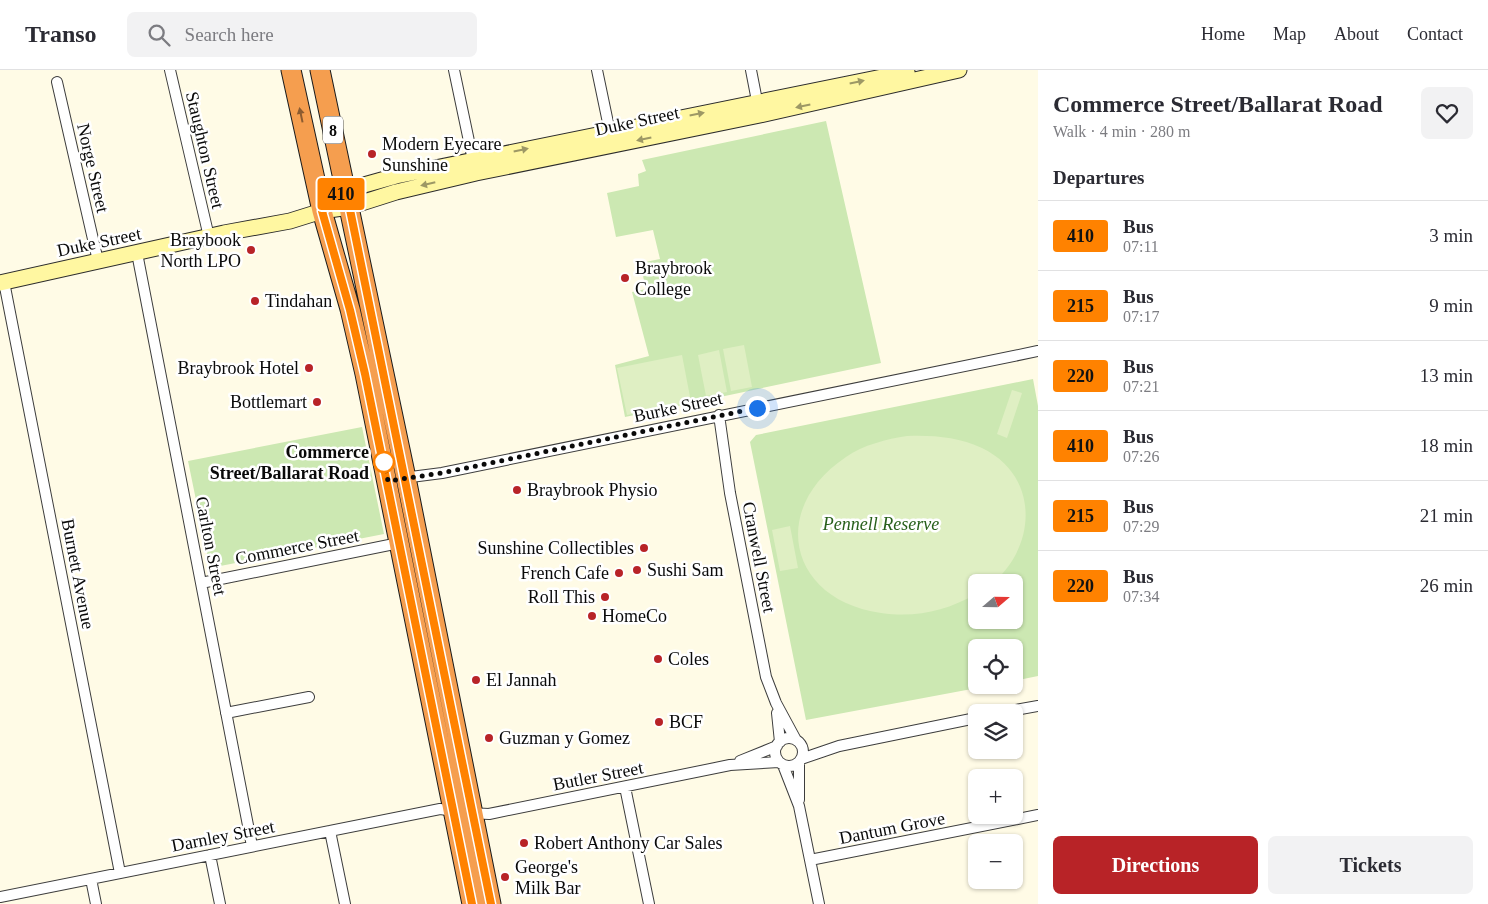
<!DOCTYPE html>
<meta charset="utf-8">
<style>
body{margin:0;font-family:"Times New Roman",serif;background:#f2f2f3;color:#2b2b33;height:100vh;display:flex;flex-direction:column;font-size:19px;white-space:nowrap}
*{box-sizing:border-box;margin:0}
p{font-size:16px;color:#7c7c81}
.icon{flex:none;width:28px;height:28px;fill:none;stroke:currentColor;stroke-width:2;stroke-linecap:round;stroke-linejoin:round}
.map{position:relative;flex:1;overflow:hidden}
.side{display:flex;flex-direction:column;background:#fff;width:450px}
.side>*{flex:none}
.badge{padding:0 10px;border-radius:4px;font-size:18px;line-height:32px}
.needle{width:32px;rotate:70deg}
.buttons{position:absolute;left:968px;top:504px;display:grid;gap:10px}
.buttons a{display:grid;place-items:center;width:55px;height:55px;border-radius:8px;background:#fff;box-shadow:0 1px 4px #0004;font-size:25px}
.you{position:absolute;width:25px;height:25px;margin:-12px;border:4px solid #fff;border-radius:50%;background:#1a73e8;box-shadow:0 0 0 8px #1a73e833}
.map>.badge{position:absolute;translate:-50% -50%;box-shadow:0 0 0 2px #fff}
h2{padding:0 15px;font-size:19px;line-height:45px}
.round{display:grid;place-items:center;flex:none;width:52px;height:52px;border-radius:8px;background:#f2f2f3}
.summary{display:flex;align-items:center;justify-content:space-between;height:85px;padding:0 15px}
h1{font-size:24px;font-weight:800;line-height:38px}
.primary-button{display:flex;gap:10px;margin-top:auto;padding:10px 15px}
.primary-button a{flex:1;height:58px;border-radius:8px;background:#b82327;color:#fff;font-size:20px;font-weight:800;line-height:58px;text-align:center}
.primary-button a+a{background:#f2f2f3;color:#2b2b33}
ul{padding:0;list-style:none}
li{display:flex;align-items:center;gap:15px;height:70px;padding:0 15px;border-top:1px solid #e1e1e2}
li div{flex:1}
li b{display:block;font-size:19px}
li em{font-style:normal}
li .badge{min-width:55px;font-weight:700;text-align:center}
header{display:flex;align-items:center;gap:30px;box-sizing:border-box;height:70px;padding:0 25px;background:#fff;border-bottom:1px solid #e1e1e2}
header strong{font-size:24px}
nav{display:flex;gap:28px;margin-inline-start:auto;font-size:18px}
.search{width:350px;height:45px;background:#f2f2f3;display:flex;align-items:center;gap:12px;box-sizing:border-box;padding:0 18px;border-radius:8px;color:#7c7c81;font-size:19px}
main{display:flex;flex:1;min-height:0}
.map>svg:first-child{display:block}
.green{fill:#cce8b2;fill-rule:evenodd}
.pitch{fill:#dfefc3}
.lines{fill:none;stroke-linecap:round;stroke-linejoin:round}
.street-casing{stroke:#3d3d3d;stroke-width:12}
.secondary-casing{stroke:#2c2c2c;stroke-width:17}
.highway-casing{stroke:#1b1b1b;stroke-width:21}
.street{stroke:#fff;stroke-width:10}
.secondary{stroke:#fff7a1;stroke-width:15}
.highway{stroke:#f59e4f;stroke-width:19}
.oneway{fill:#9d9865}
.oneway2{fill:#8b5b30}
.line-casing{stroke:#fff;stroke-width:11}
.line{stroke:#ff8200;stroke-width:8}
.walk{stroke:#0a0a0a;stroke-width:5;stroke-dasharray:0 9}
.poi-dot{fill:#b82327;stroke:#fff;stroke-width:2}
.stop-dot{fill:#fff;stroke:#ff8200;stroke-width:2.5}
.labels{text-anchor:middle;stroke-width:5;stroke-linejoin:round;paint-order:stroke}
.shield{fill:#fff;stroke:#545454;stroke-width:1}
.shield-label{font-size:16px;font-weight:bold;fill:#0a0a0a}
.street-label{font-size:18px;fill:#0a0a0a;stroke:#fff}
.poi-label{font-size:18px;fill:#0a0a0a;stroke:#fff;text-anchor:start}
.stop-label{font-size:18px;font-weight:bold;fill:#0a0a0a;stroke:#fff;text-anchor:end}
.park-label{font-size:18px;font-style:italic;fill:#28601b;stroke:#fff}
</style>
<header>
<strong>Transo</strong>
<div class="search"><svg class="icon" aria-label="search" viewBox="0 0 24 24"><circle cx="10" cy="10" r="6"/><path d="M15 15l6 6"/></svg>Search here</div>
<nav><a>Home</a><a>Map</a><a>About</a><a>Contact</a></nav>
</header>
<main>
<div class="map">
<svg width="1038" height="834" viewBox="0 0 1038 834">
<rect width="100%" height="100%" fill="#fffbe6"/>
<!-- green -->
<path class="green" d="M826 51 881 293 625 347 615 295 649 286 632 222 646 219 640 193 660 189 653 160 616 167 607 123 639 116 638 104 646 101 642 90Z
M1033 309 1038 336V606L1014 611V578H976V615H993L806 650 750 372 756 365ZM976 512H1014V550H976Z
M362 357 384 464 210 498 188 391Z"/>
<!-- pitch -->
<path class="pitch" d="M744 275 752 317 731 321 723 279Z
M719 280 727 322 706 326 698 285Z
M682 285 691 332 627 345 617 298Z
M1012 320 1022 323 1007 368 997 364Z
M907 366C933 365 958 367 982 378 1038 405 1038 473 994 512H976V524C946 541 916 548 881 543 789 530 768 439 846 387 863 375 887 369 907 366Z
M790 456 798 498 780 501 772 460Z"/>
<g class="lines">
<defs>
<path id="street" d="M170 0 209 167
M454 0 474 95
M597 0 611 67
M751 0 758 36
M57 12 98 191
M137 183 252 776
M4 212 120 803
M719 345 730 423 766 607 776 633 796 670
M403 408 442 403 1038 281
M201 513 399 473
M1004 642 1038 636
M226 643 309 627
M777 643 780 672
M775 682a14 14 0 1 1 28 0a14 14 0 1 1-28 0Z
M801 689 839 676 976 648
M740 691 777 676
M799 692V730
M783 695 799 736 819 834
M625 717 649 834
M469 743 489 744 730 695 779 692
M330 761 345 834
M210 785 220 834
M810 790 1038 745
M91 809 96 834
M0 827 440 739 455 741"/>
<path id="secondary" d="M322 141 346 120 396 106 907 2
M0 213 224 163 290 151 322 141 349 137 396 122 476 103 760 45 959 0"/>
<path id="highway" d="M291 0 322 141 350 239 365 304 472 834
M320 0 406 408 491 834"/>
</defs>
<!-- street casing -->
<use href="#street" class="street-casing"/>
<!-- secondary casing -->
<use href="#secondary" class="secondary-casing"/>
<!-- highway casing -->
<use href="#highway" class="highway-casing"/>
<!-- street -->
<use href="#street" class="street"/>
<!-- secondary -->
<use href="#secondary" class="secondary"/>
<!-- highway -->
<use href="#highway" class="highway"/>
</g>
<!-- one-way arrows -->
<defs><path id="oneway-solid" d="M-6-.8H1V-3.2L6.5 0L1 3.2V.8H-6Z" transform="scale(1.25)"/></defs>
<g class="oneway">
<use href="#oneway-solid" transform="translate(857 12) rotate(-12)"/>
<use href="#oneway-solid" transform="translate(803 36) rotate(168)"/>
<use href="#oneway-solid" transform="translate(697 44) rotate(-11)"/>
<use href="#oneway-solid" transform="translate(644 69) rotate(168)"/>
<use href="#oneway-solid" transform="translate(521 80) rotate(-12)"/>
<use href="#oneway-solid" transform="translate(428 114) rotate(167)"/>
</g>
<use class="oneway2" href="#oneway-solid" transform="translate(301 45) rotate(-102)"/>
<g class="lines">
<defs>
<path id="line" d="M472 834 365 304 350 240 322 141 346 120 491 834"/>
</defs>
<!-- line casing -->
<use href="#line" class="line-casing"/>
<!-- line -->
<use href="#line" class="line"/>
<!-- walk -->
<path class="walk" d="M384 392 388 411 442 403 757 338"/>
</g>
<!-- markers -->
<g class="poi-dot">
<circle cx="372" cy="84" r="5"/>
<circle cx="251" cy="180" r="5"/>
<circle cx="625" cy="208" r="5"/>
<circle cx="255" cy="231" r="5"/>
<circle cx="309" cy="298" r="5"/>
<circle cx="317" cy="332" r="5"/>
<circle cx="517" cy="420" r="5"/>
<circle cx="644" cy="478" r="5"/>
<circle cx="637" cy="500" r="5"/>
<circle cx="619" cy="503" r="5"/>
<circle cx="605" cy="527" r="5"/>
<circle cx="592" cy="546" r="5"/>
<circle cx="658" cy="589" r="5"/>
<circle cx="476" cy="610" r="5"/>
<circle cx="659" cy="652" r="5"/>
<circle cx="489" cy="668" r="5"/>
<circle cx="524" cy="773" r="5"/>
<circle cx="505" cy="807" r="5"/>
</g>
<circle class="stop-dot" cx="384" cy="392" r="10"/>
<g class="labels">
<!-- shield labels -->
<rect class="shield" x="323" y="46.5" width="20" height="27" rx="4"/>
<g class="shield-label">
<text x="333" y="66">8</text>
</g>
<!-- street labels -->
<g class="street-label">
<text transform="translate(637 51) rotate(-12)" y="6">Duke Street</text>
<text transform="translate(205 80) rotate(77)" y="6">Staughton Street</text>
<text transform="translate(93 98) rotate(77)" y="6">Norge Street</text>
<text transform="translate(99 172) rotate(-12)" y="6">Duke Street</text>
<text transform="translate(678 337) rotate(-12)" y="6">Burke Street</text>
<text transform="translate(211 476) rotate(79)" y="6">Carlton Street</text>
<text transform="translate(297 477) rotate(-11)" y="6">Commerce Street</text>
<text transform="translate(759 487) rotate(79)" y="6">Cranwell Street</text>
<text transform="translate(78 504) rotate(79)" y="6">Burnett Avenue</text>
<text transform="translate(598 706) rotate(-11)" y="6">Butler Street</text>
<text transform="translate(892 758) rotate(-11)" y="6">Dantum Grove</text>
<text transform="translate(223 766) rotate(-11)" y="6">Darnley Street</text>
</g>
<!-- poi labels -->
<g class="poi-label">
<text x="382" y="80">Modern Eyecare<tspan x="382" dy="21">Sunshine</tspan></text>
<text x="241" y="176" text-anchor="end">Braybook<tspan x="241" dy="21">North LPO</tspan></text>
<text x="635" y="204">Braybrook<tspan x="635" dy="21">College</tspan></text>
<text x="265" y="237">Tindahan</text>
<text x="299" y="304" text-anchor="end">Braybrook Hotel</text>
<text x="307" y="338" text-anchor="end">Bottlemart</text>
<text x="527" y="426">Braybrook Physio</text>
<text x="634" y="484" text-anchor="end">Sunshine Collectibles</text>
<text x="647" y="506">Sushi Sam</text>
<text x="609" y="509" text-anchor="end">French Cafe</text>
<text x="595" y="533" text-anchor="end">Roll This</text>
<text x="602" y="552">HomeCo</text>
<text x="668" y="595">Coles</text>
<text x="486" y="616">El Jannah</text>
<text x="669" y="658">BCF</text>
<text x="499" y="674">Guzman y Gomez</text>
<text x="534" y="779">Robert Anthony Car Sales</text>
<text x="515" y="803">George's<tspan x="515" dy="21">Milk Bar</tspan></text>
</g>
<!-- stop labels -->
<g class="stop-label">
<text x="369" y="388">Commerce<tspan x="369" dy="21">Street/Ballarat Road</tspan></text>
</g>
<!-- park labels -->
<g class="park-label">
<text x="881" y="460">Pennell Reserve</text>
</g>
</g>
</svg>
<div class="buttons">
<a><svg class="needle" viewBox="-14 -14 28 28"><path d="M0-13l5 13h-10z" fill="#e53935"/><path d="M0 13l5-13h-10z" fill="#7c7c81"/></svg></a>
<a><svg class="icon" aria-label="locate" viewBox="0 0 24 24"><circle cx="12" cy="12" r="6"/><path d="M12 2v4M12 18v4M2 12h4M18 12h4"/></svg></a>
<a><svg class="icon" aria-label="layers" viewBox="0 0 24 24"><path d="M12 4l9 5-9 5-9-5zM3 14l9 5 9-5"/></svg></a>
<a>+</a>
<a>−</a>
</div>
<div class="you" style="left:757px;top:338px"></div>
<b class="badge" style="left:341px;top:124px;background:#ff8200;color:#111">410</b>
</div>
<section class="side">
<div class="summary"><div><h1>Commerce Street/Ballarat Road</h1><p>Walk · 4 min · 280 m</p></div><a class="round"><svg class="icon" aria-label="heart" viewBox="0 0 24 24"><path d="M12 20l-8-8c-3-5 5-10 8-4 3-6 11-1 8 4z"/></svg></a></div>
<h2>Departures</h2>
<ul>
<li><span class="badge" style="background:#ff8200;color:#111">410</span><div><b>Bus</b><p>07:11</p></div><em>3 min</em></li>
<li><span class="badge" style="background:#ff8200;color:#111">215</span><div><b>Bus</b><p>07:17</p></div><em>9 min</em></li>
<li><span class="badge" style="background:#ff8200;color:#111">220</span><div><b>Bus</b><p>07:21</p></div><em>13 min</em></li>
<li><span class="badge" style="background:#ff8200;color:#111">410</span><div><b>Bus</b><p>07:26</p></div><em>18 min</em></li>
<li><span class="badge" style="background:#ff8200;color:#111">215</span><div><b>Bus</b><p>07:29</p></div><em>21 min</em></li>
<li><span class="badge" style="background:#ff8200;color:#111">220</span><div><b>Bus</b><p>07:34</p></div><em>26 min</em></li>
</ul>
<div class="primary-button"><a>Directions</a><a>Tickets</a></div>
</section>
</main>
